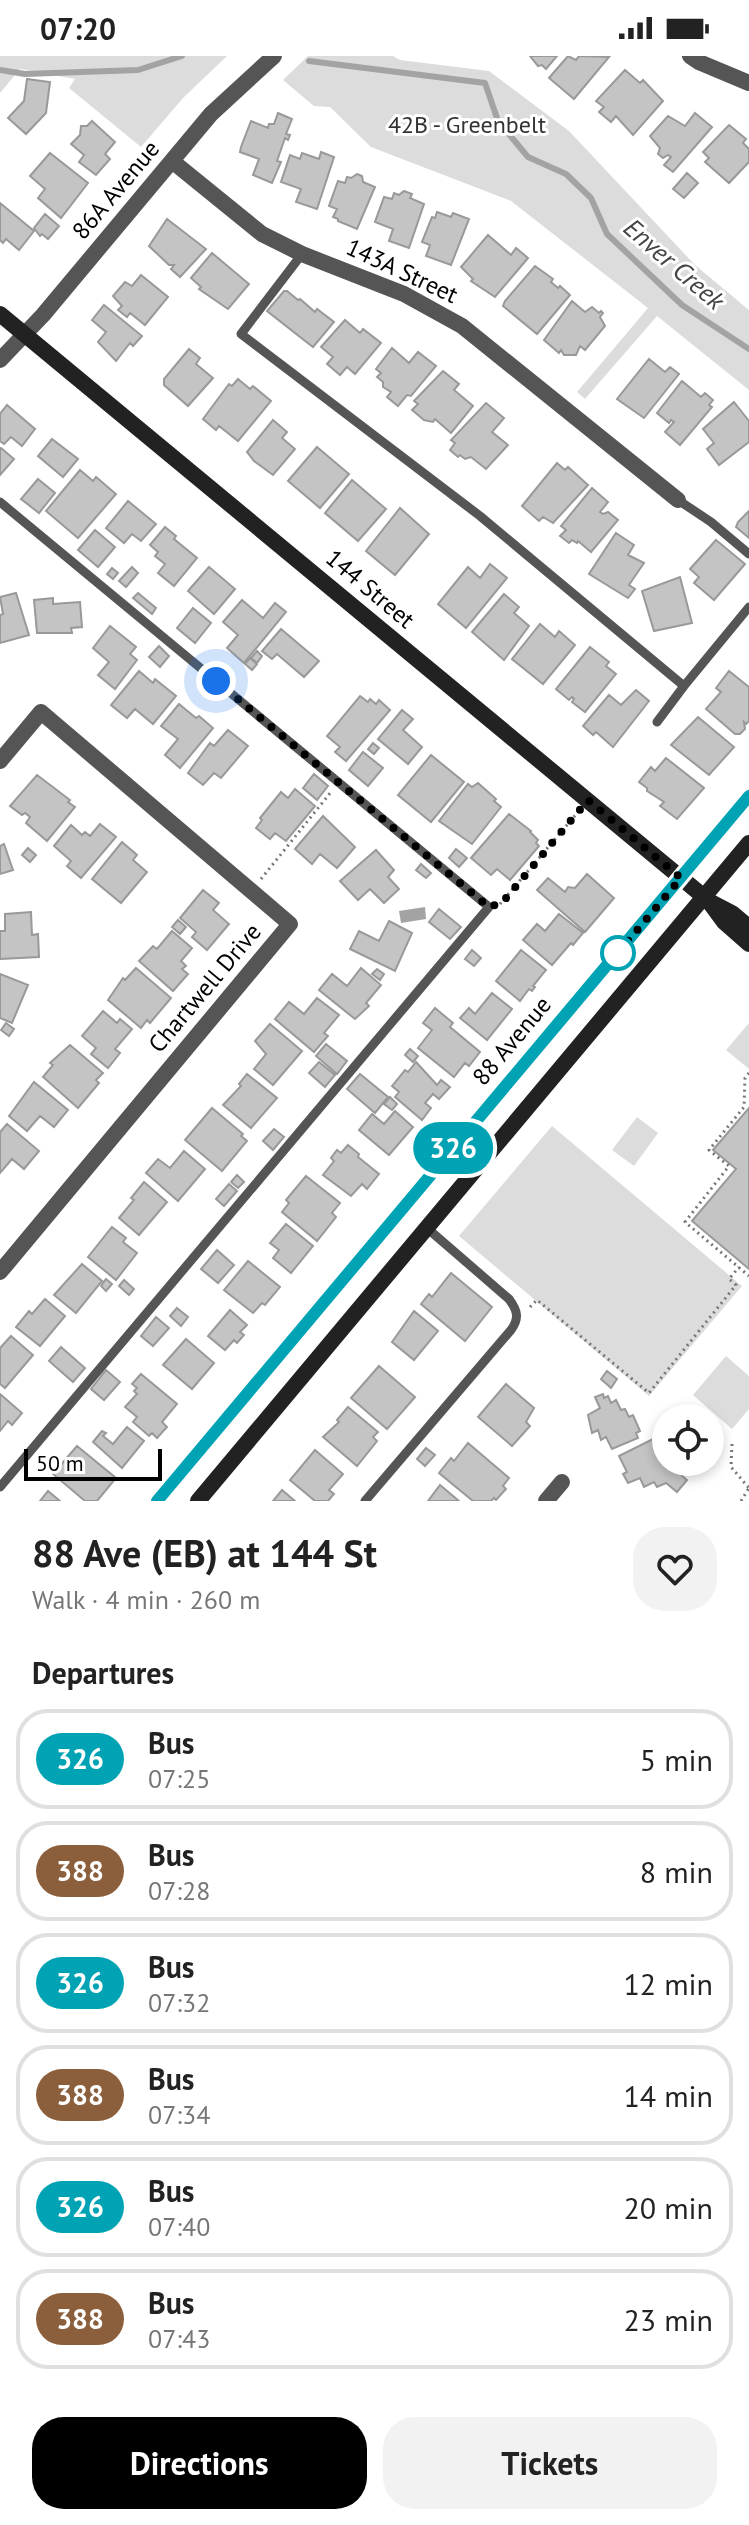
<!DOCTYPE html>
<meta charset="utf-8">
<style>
body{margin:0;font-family:"PT Sans",sans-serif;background:#f2f2f2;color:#222;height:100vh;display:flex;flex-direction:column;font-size:30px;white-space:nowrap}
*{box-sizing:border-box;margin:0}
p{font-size:26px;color:#767676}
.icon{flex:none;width:44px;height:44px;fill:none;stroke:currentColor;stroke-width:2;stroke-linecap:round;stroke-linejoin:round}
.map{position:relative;height:1445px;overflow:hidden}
.drawer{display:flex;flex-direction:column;background:#fff;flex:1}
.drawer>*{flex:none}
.badge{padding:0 16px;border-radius:26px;font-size:28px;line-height:52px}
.buttons{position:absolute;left:652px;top:1348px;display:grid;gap:16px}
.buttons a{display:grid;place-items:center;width:72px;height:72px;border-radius:50%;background:#fff;box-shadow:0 4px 12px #0003;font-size:40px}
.scale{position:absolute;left:24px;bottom:20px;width:138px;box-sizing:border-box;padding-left:8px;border:4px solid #000;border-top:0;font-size:22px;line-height:28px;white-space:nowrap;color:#000;-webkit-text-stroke:6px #fff;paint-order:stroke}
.you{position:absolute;width:40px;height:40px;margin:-20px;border:6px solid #fff;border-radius:50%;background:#1a73e8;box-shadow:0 0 0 12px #1a73e833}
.map>.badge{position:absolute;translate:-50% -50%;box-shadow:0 0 0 4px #fff}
h2{padding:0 32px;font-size:30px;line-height:72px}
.round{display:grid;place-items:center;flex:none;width:84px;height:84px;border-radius:32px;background:#f2f2f2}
.head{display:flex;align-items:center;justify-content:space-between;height:136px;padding:0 32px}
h1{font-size:38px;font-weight:700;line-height:60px}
.action{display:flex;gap:16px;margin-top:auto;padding:16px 32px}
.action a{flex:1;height:92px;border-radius:32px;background:#000;color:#fff;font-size:32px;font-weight:700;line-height:92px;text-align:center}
.action a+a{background:#f2f2f2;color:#222}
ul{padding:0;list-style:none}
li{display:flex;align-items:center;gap:24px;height:100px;margin:0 16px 12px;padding:0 16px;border:4px solid #e0e0e0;border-radius:32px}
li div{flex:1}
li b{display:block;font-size:30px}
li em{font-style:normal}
li .badge{min-width:88px;font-weight:700;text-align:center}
.status{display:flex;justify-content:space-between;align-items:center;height:56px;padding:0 40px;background:#fff;direction:ltr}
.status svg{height:22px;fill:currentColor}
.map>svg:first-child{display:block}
.green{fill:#dcdcdc}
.water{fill:#a3a3a3}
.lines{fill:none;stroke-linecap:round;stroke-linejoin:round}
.stream{stroke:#a3a3a3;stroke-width:6}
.building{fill:#c4c4c4;stroke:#999;stroke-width:2}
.path{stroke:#777;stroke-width:3;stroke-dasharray:2 4;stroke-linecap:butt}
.service{stroke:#555;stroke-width:9}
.minor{stroke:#555;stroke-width:16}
.secondary{stroke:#222;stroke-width:16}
.line-casing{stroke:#fff;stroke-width:18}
.line{stroke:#00a3b4;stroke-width:12}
.walk{stroke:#000;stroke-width:8;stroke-dasharray:0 14.4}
.stop-dot{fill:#fff;stroke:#00a3b4;stroke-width:4}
.labels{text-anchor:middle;stroke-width:6;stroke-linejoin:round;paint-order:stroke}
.park-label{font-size:24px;fill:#333;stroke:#fff}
.street-label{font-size:24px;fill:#000;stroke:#fff}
.water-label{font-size:26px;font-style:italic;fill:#444;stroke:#fff}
</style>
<div class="status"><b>07:20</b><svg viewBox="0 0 49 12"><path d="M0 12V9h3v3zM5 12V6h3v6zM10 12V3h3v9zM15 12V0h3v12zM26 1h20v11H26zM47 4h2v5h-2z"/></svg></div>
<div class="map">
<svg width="749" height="1445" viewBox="0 0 749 1445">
<rect width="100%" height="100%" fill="#fff"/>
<!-- green -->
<path class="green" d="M0 0H227L183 42 141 91 69 32 75 23 20 13 0 37Z
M308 0H393L400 4 489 15 569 75 695 209 749 254V334L657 260 585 343 577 336 648 252 511 145 371 91 330 51 314 50 283 24Z
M749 967V1013L726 994Z
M637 1061 658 1077 634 1110 612 1094Z
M552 1070 742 1230 649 1340 459 1180Z
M726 1300 749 1320V1353L732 1373 693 1339Z"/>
<!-- water -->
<path class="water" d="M425 851 426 863 401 867 399 855Z"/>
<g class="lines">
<!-- stream -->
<path class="stream" d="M309 5 485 27 498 65 528 101 566 118 591 142 607 178 682 249 749 293
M0 14 25 18 138 14 182 0"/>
</g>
<!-- building -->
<path class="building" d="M530 0H557L546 13 542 9 538 10Z
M568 0 576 4 579 0 609 1 574 43 549 22Z
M625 14 640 27 643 24 663 45 633 79 616 60 611 66 599 56 604 51 596 45Z
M27 23 50 26 46 57 26 78 8 62 24 45Z
M278 57 292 63 286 78 290 79 288 84 285 82 277 105 281 106 272 127 253 119 259 103 240 96 241 91 251 65 268 72 269 68H274Z
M695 57 712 71 673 116 664 109 671 101 668 99 663 102 658 98 660 92 650 80 668 60 685 70Z
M92 65 115 86 105 98 110 103 96 119 79 106 84 99 71 88 80 79 81 70H87Z
M729 69 746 83 743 87 749 93V106L729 127 705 106 709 102 703 96Z
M321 96 334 101 317 153 296 146 301 133 281 126 290 99 300 103 302 97 319 103Z
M50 97 88 127 61 162 38 142 45 133 30 120Z
M687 117 698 127 684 142 673 133Z
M357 118 362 120 363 126 375 131 357 173 338 165V163L333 161 337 153 329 150 338 125 345 127 347 121 351 122Z
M404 135 412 138 410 142 424 148 409 192 389 185 393 173 375 166 384 141 392 143 394 137 399 139Z
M0 147 34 175 19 194 6 183 3 187 0 184Z
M437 156 451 161 453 157 469 163 451 209 426 200 430 189 422 186 432 161 435 162Z
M45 158 59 170 48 183 42 178 40 180 34 172Z
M167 163 206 193 180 221 171 213 174 209H169L149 190Z
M488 179 511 199 516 192 528 202 495 241 471 225 473 223 461 211Z
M212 197 249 228 228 253 199 233 201 231 191 222Z
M535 210 553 223 551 226 558 232 560 230 570 239 537 278 503 250 505 245Z
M141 219 168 241 145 269 130 257 127 261 118 254 122 250 113 240 125 226 132 230Z
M284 235H287L298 244 300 243 315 256 317 253 334 266 313 291 267 255Z
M572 245 585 256 592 251 599 257 601 255 603 257 600 261 605 270 585 294 580 290 576 299H564L561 294 559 297 544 284Z
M104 249 142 280 133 290 130 287 116 305 98 286 106 276 92 264Z
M345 264 360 277 363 273 381 287 355 318 347 311 340 319 327 308 333 301 321 291Z
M392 292 409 307 418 296 436 310 411 340 407 339 398 350 387 341 391 336 383 331V326L377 321 381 317 376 313Z
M189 293 200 302 196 308 213 322 188 350 164 329V323Z
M649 303 665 316 670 311 679 318 644 362 617 343Z
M443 315 459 328 454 334 473 350 451 377 435 363 433 366 424 364 412 354 418 348 414 345Z
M238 323 250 333 253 330 271 345 238 385 219 370 216 374 203 363 229 328 232 330Z
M682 325 701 341 705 337 713 344 709 349 712 351 680 389 665 376 674 366 671 364 669 367 657 357Z
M734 346 749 365V386L719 409 707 393 714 387 703 373Z
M486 347 504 362 492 376 508 389 486 413 471 401 465 403 460 399 458 401 450 394 455 387 451 384Z
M7 349 35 373 22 390 11 381 4 388 0 385V358Z
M273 364 287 376 282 382 295 393 273 419 254 405 247 396Z
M52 383 78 403 63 421 38 400Z
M317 391 349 418 320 452 288 425Z
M1 392 14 403 0 419V393Z
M557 407 565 414 568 411 588 429 553 467 543 461 539 465 522 450Z
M80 414 93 425 96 421 116 438 78 482 46 455Z
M38 423 55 437 39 457 21 443Z
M352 424 386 453 358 485 325 457Z
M592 432 608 446 600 456 603 458 608 456 618 464 591 496 578 485 577 487 572 484 569 487 560 480 566 474 561 470Z
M128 445 156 468 141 485 132 478 124 487 106 472Z
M400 452 429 478 395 519 366 495Z
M749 455V482L736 471 738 466Z
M165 471 176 480 174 483 197 502 174 530 158 517 165 508 155 500 158 496 150 489Z
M95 474 115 491 98 511 78 494Z
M616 477 634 489 628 499 644 507 629 529 635 533 628 542 589 518Z
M716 484 745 508 714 544 694 527 699 521 690 513Z
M490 508 507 522 466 572 438 548 468 511 480 522Z
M132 511 138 517 126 531 119 525Z
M209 511 235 533 214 558 188 535Z
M112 512 118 517 113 523 107 518Z
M680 521 692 567 654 575 642 535Z
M16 537 29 579 0 587V559L3 558 0 541Z
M138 537 156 552 152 558 133 542Z
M504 538 519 551 514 557 529 570 504 604 472 576Z
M53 542V548L80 546 82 571 71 572 72 577H37L34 544Z
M242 544 263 562 275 547 286 556 244 607 227 592 238 579 223 566Z
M193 552 211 567 195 587 177 572Z
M540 568 555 581 559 575 575 589 543 628 512 603Z
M110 570 136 591 130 598 137 604 115 633 98 619 109 606 93 592Z
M281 573 319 605 304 621 277 598 272 603 262 595Z
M159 590 169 600 160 611 149 601Z
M590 591 609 606 606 610 616 618 585 656 572 646 574 643 572 641 569 644 556 633Z
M257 595 262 600 257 607 251 602Z
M250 602 257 608 252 614 245 608Z
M139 615 153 627 155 623 176 640 153 668 135 653 127 662 111 649Z
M729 615 749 631V665L746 668 744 666 745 673 740 678H735L706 653 721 636 716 632Z
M636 634 649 645 613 691 596 676 593 679 583 670 609 639 621 649Z
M360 640 368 646 370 643 376 648 379 644 390 654 346 705 335 696 340 691 327 680Z
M179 648 196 662 199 660 213 672 180 712 165 699 178 683 161 670Z
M402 654 413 663 403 674 422 691 408 708 378 683Z
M698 661 734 691 709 719 671 689Z
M228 674 248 690 221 722 214 717 203 729 188 717 210 687 214 690Z
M373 687 379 692 374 698 368 693Z
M363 696 383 712 368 730 349 714Z
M431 699 464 726 431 766 398 739Z
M666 702 704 732 677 763 660 750 664 746 647 735V732L639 726 651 711 655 715Z
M314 718 328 730 317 744 303 732Z
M37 719 70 744 68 746 75 751 47 785 26 767 30 761 25 757 22 759 10 750Z
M478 727 496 743 494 745 501 751 472 788 439 765 468 728 472 731Z
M295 733 315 750 286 785 275 777 270 783 256 772 262 764 260 762 281 736 288 742Z
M509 758 531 775 530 776 538 784 536 787 539 790 510 824 497 813 491 819 471 802Z
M323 760 355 791 337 812 320 798 312 808 295 793Z
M100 768 116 781 81 822 67 810 71 805 54 790 71 769 82 779 85 776 90 780Z
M122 786 137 799 133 804 147 816 121 847 92 823Z
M4 788 13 814 0 818V790Z
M28 792 36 799 30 806 22 799Z
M456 793 467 802 459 811 449 802Z
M376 794 394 814 388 821 399 833 384 847 370 833 358 844 340 825Z
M421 808 431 817 426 822 416 814Z
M587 818 614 842 585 876 537 834 548 822 565 836 568 831 575 832Z
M203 834 219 847 213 854 229 868 207 894 192 881 196 876 180 862Z
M439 853 461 871 450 883 429 866Z
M31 856 32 879 38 878 39 901 0 903V875H5V858Z
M559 858 583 877 573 889 571 887 552 909 523 884 537 868 545 875Z
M178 864 186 871 180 878 172 871Z
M389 865 412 877 395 915 350 893 359 875 379 885Z
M172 875 192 892 181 905 186 910 182 913 188 918 173 935 139 905 153 890 157 893Z
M472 894 481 902 474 910 465 903Z
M521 894 546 914 533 930 535 931 532 935 529 933 520 945 496 925Z
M136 912 171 942 150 967 147 964 141 972 108 944 123 922 125 924Z
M361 912 381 929 366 947 369 950 355 963 319 934 332 918 347 930Z
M377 913 384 918 380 924 372 918Z
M0 918 28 929 12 967 0 962Z
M492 937 512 953 487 984 460 962 469 952 475 958Z
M317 942 339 959 324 977 328 980 314 996 275 963 289 946 304 958Z
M435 952 453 967 450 971 480 996 469 1010 465 1007 454 1021 418 992 432 974 423 967Z
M103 955 117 967 120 963 132 973 115 993 120 997 108 1012 91 998 96 992 82 980Z
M6 967 14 973 9 980 1 974Z
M270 968 302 995 273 1029 254 1013 266 998 255 985Z
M326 988 347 1005 337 1018 316 1000Z
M70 989 103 1017 96 1024 99 1027 78 1052 43 1021 53 1009 50 1007Z
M410 993 418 1000 413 1006 405 999Z
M319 1006 335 1019 325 1031 309 1017Z
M416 1006 437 1029 441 1024 450 1031 439 1043 433 1038 425 1047 431 1052 422 1064 395 1041 399 1036 392 1030 405 1014 408 1016Z
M247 1018 277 1042 251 1072 223 1049 241 1030 239 1028Z
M360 1018 388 1041 375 1057 347 1033Z
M34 1026 68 1054 54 1071 40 1060 27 1075 9 1060Z
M390 1041 397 1048 392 1054 384 1048Z
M212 1052 243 1078 241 1080 247 1085 222 1115 185 1084Z
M749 1052V1213L692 1165 736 1113 713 1094Z
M395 1055 413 1071 389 1099 359 1074 372 1058 384 1068Z
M7 1068 39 1095 24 1113 12 1103 0 1117V1076Z
M274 1073 284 1081 273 1094 263 1085Z
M348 1089 359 1098 358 1101 379 1118 367 1133 362 1128 351 1140 323 1119 334 1105 331 1102 337 1094 341 1097Z
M184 1095 205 1113 178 1145 146 1117 158 1103 170 1112Z
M237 1119 244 1126 238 1132 231 1126Z
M306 1120 340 1147 332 1157 336 1161 317 1185 282 1156 289 1147 286 1144Z
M144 1126 167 1146 139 1179 119 1162 134 1144 131 1142Z
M229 1128 237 1135 224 1150 216 1143Z
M286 1168 313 1190 291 1217 273 1202 279 1194 270 1187Z
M112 1171 126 1182 123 1186 137 1197 116 1224 88 1201Z
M217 1194 234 1209 218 1227 201 1213Z
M248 1205 280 1231 265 1249 262 1247 253 1257 224 1234Z
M82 1208 102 1225 76 1257 54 1239Z
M451 1217 492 1251 465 1285 421 1248 429 1238 432 1241Z
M106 1223 112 1228 106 1235 101 1230Z
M124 1224 134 1233 129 1239 119 1230Z
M45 1243 65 1260 40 1290 16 1271 29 1255 32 1258Z
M177 1252 188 1261 181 1270 170 1260Z
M230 1254 247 1269 240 1276 244 1279 237 1287 234 1284 225 1294 208 1280Z
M414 1255 438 1275 414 1304 392 1286Z
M156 1261 169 1272 153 1290 141 1280Z
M11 1280 33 1299 5 1332 0 1328V1292Z
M186 1283 214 1307 192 1333 163 1309Z
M61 1291 85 1312 73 1326 49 1305Z
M379 1310 415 1341 387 1373 351 1342Z
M106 1314 120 1326 104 1344 91 1333Z
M607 1315 617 1323 611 1332 601 1323Z
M141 1318 177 1348 162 1366 167 1371 157 1382 152 1377 149 1380 133 1366 137 1361 125 1351 137 1338 134 1335 137 1332 132 1328Z
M506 1328 534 1352 526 1366 530 1370 512 1390 478 1361Z
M0 1338 22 1357 12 1369 8 1365 0 1375Z
M603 1338 604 1342 608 1340 611 1347 616 1344 621 1354 625 1353 629 1361 633 1359 640 1375 636 1377 638 1382 612 1393 606 1381 601 1384 598 1374 592 1377 588 1359 600 1352 595 1341Z
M348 1351 378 1376 373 1381 377 1385 357 1410 323 1381 339 1366 337 1364Z
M127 1371 144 1385 122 1412 93 1386 102 1375 106 1377 103 1380 113 1388Z
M659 1380 666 1389V1406H683L686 1413 679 1417 687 1424 677 1436 666 1427 657 1431 654 1426 644 1431 640 1422 628 1427 623 1418 627 1416 619 1400Z
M468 1387 509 1422 503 1430 506 1433 496 1444 494 1442 491 1445H473L439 1417 451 1402 454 1405Z
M77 1390 116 1422 97 1445H85L53 1418Z
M426 1392 435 1399 425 1410 417 1403Z
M315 1394 343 1418 329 1434 334 1438 328 1445H315L290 1424Z
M440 1429 459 1445H428Z
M282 1434 295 1445H273Z
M48 1435 60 1445H40Z"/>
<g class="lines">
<!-- path -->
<path class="path" d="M261 823 331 736
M500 848 578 756
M749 1017 745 1022 744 1051 709 1094 729 1110 685 1166 749 1220
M530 1251 537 1244 649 1337 736 1229 729 1223 739 1211
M732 1388 731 1411 749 1432
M741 1445 749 1432"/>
<!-- service -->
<path class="service" d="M302 198 241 278 480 460 684 630 749 551
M678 444 711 466 749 498
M0 446 489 851 0 1431
M657 666 684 630
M365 1445 511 1274C520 1262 517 1254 509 1243L428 1173"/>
<!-- minor -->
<path class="minor" d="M690 0 699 6 749 27
M172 105 262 178 302 198 404 238 462 270 678 444
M0 304 43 259 211 58 274 0
M0 705 41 656 290 868 0 1216
M546 1445 562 1426"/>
<!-- secondary -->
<path class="secondary" d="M0 258 709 845 732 857 749 871
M710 847 724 866 749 888
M157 1445 749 740
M198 1445 749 787"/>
</g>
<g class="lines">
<defs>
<path id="line" d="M157 1445 749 740"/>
</defs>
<!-- line casing -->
<use href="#line" class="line-casing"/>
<!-- line -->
<use href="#line" class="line"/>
<!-- walk -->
<path class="walk" d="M216 625 489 851 502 847 588 744 681 822 618 897"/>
</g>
<!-- markers -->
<circle class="stop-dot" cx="618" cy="897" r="16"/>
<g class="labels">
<!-- park labels -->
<g class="park-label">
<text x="467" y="77">42B - Greenbelt</text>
</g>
<!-- street labels -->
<g class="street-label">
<text transform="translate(116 134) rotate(-50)" y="8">86A Avenue</text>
<text transform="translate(402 215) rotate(25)" y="8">143A Street</text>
<text transform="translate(370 533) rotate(40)" y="8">144 Street</text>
<text transform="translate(205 932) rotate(-50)" y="8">Chartwell Drive</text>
<text transform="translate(512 985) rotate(-50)" y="8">88 Avenue</text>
</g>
<!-- water labels -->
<g class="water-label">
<text transform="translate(674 208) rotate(41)" y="9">Enver Creek</text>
</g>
</g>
</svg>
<div class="buttons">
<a><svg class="icon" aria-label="locate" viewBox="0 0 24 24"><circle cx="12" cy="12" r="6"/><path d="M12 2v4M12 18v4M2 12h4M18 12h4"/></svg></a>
</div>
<div class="scale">50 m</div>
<div class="you" style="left:216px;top:625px"></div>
<b class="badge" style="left:453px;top:1092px;background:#00a3b4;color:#fff">326</b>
</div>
<section class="drawer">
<div class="head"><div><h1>88 Ave (EB) at 144 St</h1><p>Walk · 4 min · 260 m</p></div><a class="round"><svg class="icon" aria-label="heart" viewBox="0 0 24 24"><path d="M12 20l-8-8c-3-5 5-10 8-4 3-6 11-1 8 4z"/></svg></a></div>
<h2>Departures</h2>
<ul>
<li><span class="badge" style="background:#00a3b4;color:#fff">326</span><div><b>Bus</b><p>07:25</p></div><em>5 min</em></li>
<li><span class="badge" style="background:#8b5e3c;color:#fff">388</span><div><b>Bus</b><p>07:28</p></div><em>8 min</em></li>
<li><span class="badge" style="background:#00a3b4;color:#fff">326</span><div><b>Bus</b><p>07:32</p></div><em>12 min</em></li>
<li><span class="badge" style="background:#8b5e3c;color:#fff">388</span><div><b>Bus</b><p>07:34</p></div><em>14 min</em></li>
<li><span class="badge" style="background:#00a3b4;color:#fff">326</span><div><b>Bus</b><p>07:40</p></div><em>20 min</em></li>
<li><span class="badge" style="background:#8b5e3c;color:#fff">388</span><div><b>Bus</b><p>07:43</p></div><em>23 min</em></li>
</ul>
<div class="action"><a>Directions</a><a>Tickets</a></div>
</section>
